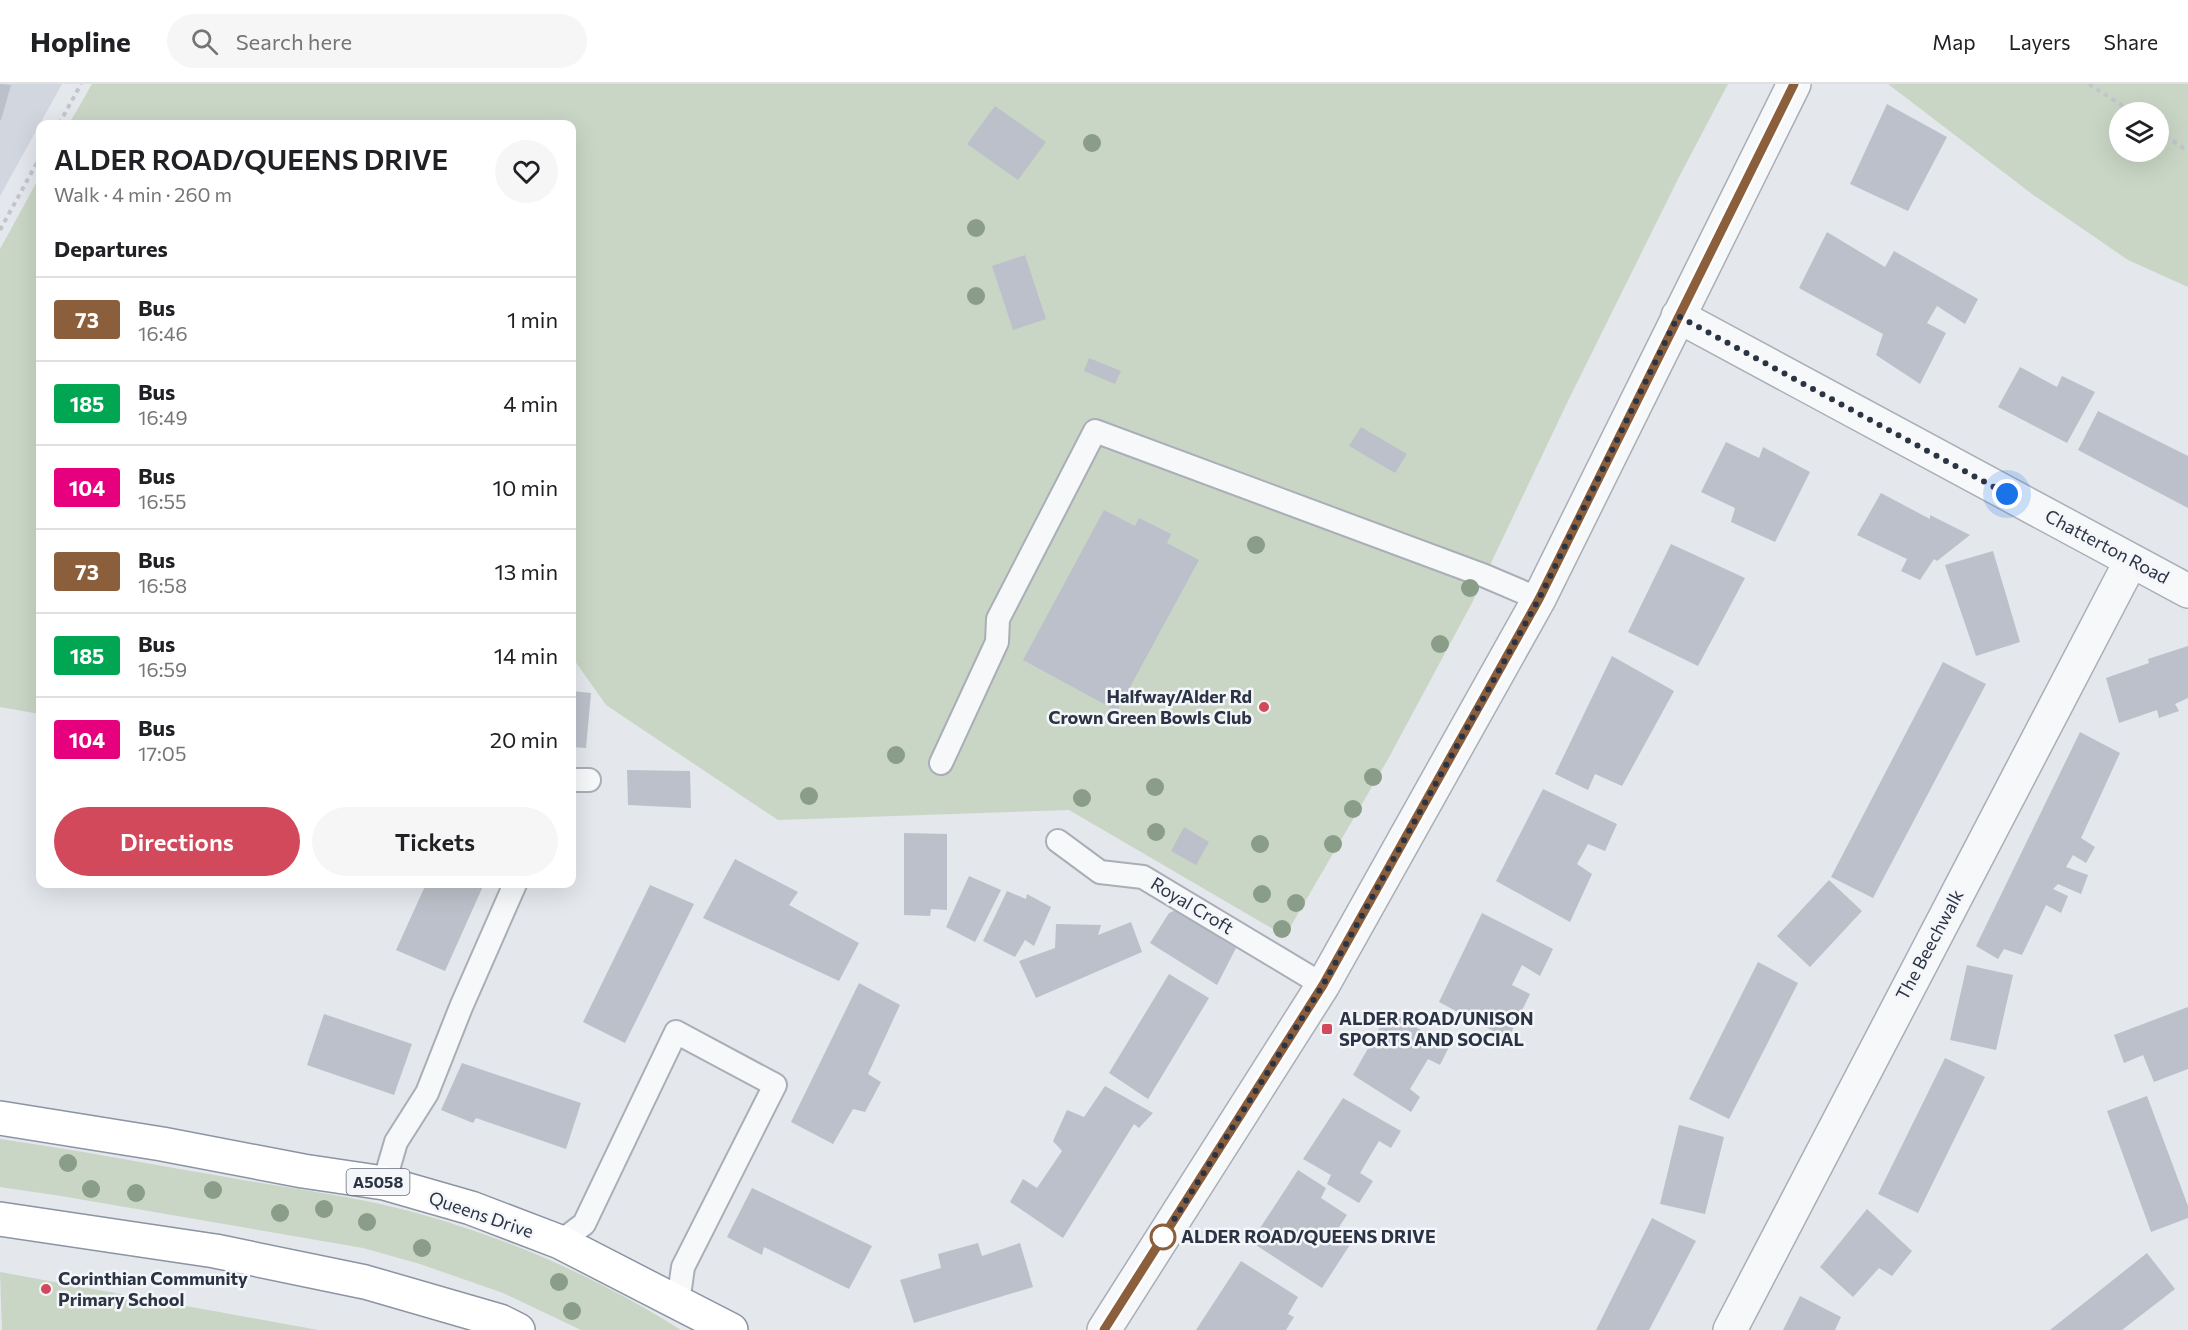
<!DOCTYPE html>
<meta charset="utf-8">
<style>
body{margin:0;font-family:Commissioner,sans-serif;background:#f6f6f6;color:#202124;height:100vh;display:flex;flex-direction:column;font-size:22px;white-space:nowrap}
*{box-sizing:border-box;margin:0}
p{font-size:20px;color:#757577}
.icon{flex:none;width:33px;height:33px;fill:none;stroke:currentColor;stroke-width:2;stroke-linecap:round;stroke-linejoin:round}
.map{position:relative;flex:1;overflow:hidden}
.panel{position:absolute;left:36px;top:36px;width:540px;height:768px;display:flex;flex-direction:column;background:#fff;border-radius:12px;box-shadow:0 6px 24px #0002}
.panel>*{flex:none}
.badge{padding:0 12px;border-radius:4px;font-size:21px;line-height:39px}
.fabs{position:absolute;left:2109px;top:18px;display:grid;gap:12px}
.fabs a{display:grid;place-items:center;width:60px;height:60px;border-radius:50%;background:#fff;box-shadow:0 6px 24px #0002;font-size:30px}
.you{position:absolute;width:30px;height:30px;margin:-15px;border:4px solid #fff;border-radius:50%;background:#1a73e8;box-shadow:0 0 0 9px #1a73e833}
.map>.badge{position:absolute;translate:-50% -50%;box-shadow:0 0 0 3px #fff}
h2{padding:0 18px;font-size:22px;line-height:54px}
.round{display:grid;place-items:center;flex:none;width:63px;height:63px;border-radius:32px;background:#f6f6f6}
.overview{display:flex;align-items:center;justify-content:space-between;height:102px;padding:0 18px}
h1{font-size:28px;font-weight:600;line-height:45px}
.cta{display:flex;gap:12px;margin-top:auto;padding:12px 18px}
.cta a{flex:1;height:69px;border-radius:36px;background:#d1495b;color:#fff;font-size:24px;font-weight:600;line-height:69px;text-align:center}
.cta a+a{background:#f6f6f6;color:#202124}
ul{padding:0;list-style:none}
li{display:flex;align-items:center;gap:18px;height:84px;padding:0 18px;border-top:2px solid #e0e0e0}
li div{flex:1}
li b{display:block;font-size:22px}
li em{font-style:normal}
li .badge{min-width:66px;font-weight:700;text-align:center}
header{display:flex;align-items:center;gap:36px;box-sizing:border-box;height:84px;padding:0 30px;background:#fff;border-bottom:2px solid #e0e0e0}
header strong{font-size:28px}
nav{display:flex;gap:33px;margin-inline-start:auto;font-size:21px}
.search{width:420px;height:54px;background:#f6f6f6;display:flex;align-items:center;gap:15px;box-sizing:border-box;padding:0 21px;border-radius:33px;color:#757577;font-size:22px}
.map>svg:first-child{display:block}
.built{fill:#d2d6de}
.green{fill:#c9d6c5;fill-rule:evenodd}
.building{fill:#bbc0ca}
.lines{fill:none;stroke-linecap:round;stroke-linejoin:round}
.lane-casing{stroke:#a9aeb7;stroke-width:26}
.street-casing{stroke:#a9aeb7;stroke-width:36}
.highway-casing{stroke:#8b94a3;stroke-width:36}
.path{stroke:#c2c5cb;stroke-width:4;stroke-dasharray:4.5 4.5;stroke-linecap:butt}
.lane{stroke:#f7f8fa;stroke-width:22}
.street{stroke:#f7f8fa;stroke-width:33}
.highway{stroke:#fff;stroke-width:33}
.tree{fill:#899d89}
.line-casing{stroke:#fff;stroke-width:14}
.line{stroke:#8b5e3c;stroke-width:9}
.walk{stroke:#2b3445;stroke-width:6;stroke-dasharray:0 10.8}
.poi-dot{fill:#d1495b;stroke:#f4f6f9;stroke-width:2}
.stop-dot{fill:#fff;stroke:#8b5e3c;stroke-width:3}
.labels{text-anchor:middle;stroke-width:5;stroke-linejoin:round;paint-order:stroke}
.shield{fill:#f4f6f9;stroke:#676e7b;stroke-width:1.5}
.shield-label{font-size:16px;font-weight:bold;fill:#2b3445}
.street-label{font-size:18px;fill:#2b3445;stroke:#f4f6f9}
.poi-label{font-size:18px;font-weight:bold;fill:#2b3445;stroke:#f4f6f9;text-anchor:start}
.stop-label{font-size:18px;font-weight:bold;fill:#2b3445;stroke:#f4f6f9;text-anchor:start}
</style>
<header>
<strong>Hopline</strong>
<div class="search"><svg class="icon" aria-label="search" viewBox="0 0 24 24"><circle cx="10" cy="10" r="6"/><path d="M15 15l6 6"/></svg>Search here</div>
<nav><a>Map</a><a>Layers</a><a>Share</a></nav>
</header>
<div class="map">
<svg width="2188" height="1246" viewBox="0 0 2188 1246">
<rect width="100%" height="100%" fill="#e4e7ec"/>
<!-- built -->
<path class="built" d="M0 0H62L0 112Z"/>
<!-- green -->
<path class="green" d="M92 0H1728L1678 95 1567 319 1473 517 1387 677 1285 852 1069 726 778 736 606 621 572 573V40H69Z
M1888 0H2188V203L2128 176 2032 110ZM2120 28H2158V68H2120Z
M40 92V630L0 623V165Z
M0 1055C72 1065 143 1079 215 1091 268 1101 323 1108 376 1119 483 1143 588 1187 681 1246H581L503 1209 420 1180 363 1164 61 1112 0 1103Z
M0 1188 318 1246H2Z"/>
<!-- building -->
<path class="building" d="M0 0 11 1 1 36H0Z
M1887 20 1947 53 1908 127 1850 100Z
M995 22 1046 58 1018 96 967 60Z
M1827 148 1885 183 1894 167 1978 215 1965 240 1937 222 1927 239 1946 249 1920 300 1876 271 1883 250 1799 204Z
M1025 171 1046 235 1013 246 992 182Z
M1089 274 1121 287 1115 300 1084 287Z
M2020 283 2057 303 2062 292 2095 308 2067 359 1998 323Z
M2098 327 2188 372V424L2078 366Z
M1361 343 1407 370 1395 389 1349 362Z
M1726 358 1759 374 1763 363 1810 388 1775 458 1731 438 1735 424 1701 408Z
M1881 409 1930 435V431L1970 451 1937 477 1934 475 1920 496 1901 487 1907 475 1857 451Z
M1104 426 1135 442 1139 434 1171 450 1167 459 1199 476 1117 627 1023 576Z
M1671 460 1745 494 1698 582 1628 548Z
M1993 467 2020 558 1976 572 1945 481Z
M2188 562V614L2175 620 2179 627 2159 634 2157 626 2119 639 2106 594 2149 579 2148 575Z
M1612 572 1674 607 1622 702 1595 690 1588 706 1555 690Z
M1943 578 1986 600 1873 814 1831 793Z
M572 607 591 609 586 664 572 663Z
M2080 648 2120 669 2081 754 2095 763 2086 779 2073 771 2066 783 2088 791 2081 810 2058 800 2053 805 2068 812 2061 829 2046 821 2022 871 2004 865 1998 875 1976 862Z
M627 686 690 687 691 724 628 721Z
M1543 705 1617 740 1605 767 1588 760 1577 780 1592 790 1570 838 1496 797Z
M1184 743 1209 758 1196 781 1171 767Z
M904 749 947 750V826L931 825 930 832 904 831Z
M735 775 798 808 789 821 859 859 839 897 703 834Z
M969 792 1001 806 975 858 946 843Z
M1829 796 1862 827 1810 883 1777 852Z
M426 800H484L445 887 396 866Z
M650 801 694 820 625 959 583 938Z
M1007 807 1026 815 1027 810 1051 823 1034 862 1025 856 1015 873 983 857Z
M1176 826 1236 864 1217 901 1150 859 1169 829Z
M1482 829 1553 865 1540 892 1522 881 1512 901 1530 910 1508 955 1439 918Z
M1131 838 1142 868 1036 914 1019 877 1055 864 1056 840 1101 841 1098 851Z
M1758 878 1798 899 1729 1035 1689 1015Z
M1967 881 2013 891 1996 966 1950 956Z
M1169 890 1209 914 1148 1015 1109 989Z
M859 899 900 921 868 990 881 998 865 1028 853 1025 833 1060 791 1038Z
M2188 923V985L2154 998 2143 971 2124 979 2114 951Z
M1389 927 1449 963 1440 981 1428 975 1410 1005 1420 1013 1411 1028 1353 991Z
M324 930 412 960 394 1011 307 981Z
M1945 974 1985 993 1918 1129 1878 1110Z
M462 979 581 1019 566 1065 476 1034 473 1039 441 1026Z
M1105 1002 1153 1029 1139 1044 1134 1040 1063 1154 1010 1118 1023 1095 1037 1104 1062 1067 1053 1057 1067 1026 1084 1033Z
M2147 1012 2188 1122V1134L2151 1148 2107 1027Z
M1343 1014 1401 1047 1391 1064 1379 1057 1360 1089 1373 1097 1359 1119 1327 1100 1331 1091 1303 1075Z
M1679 1041 1724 1053 1705 1130 1660 1120Z
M1298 1086 1326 1104 1321 1114 1347 1131 1339 1143 1355 1153 1322 1204 1251 1158Z
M752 1104 872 1162 849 1205 764 1163 762 1171 727 1153Z
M1867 1125 1912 1167 1892 1192 1879 1184 1853 1213 1820 1183Z
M1652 1134 1696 1157 1649 1246H1596Z
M978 1159 982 1172 1020 1159 1033 1203 914 1239 900 1196 941 1184 938 1170Z
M2147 1169 2175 1205 2122 1246H2050Z
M1241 1177 1298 1213 1288 1230 1294 1233 1286 1246H1196Z
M1800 1212 1841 1233 1835 1246H1783Z"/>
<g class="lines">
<defs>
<path id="lane" d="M941 679 997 558 998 535 1095 347 1485 492 1539 515
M572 696H589
M1058 757 1100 788 1143 793 1323 901
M384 1099 396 1058 427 1009 461 923 515 800
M560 1158 584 1140 676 948 775 1001 683 1183 678 1219"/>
<path id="street" d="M1678 232 2188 507
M1104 1246 1323 901 1539 515 1794 0
M1730 1246 2131 477"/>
<path id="highway" d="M0 1034 162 1060 303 1087 384 1099 471 1124 560 1158 731 1246
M0 1135 215 1167 365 1198 500 1237 518 1246"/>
</defs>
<!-- lane casing -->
<use href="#lane" class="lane-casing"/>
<!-- street casing -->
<use href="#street" class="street-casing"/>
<!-- highway casing -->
<use href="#highway" class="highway-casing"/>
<!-- path -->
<path class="path" d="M2089 0 2132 28
M59 40 81 0
M2158 47 2188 67
M0 146 40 73"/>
<!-- lane -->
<use href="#lane" class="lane"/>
<!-- street -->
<use href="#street" class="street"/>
<!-- highway -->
<use href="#highway" class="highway"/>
</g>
<!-- trees -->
<g class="tree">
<circle cx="1092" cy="59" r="9"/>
<circle cx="976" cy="144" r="9"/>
<circle cx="976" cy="212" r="9"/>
<circle cx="1256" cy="461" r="9"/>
<circle cx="1470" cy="504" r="9"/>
<circle cx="1440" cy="560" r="9"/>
<circle cx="896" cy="671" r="9"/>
<circle cx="1373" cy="693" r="9"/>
<circle cx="1155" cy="703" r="9"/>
<circle cx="809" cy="712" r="9"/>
<circle cx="1082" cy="714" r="9"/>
<circle cx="1353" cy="725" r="9"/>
<circle cx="1156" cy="748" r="9"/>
<circle cx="1260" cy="760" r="9"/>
<circle cx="1333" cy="760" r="9"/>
<circle cx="1262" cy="810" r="9"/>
<circle cx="1296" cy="819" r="9"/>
<circle cx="1282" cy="845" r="9"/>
<circle cx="68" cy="1079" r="9"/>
<circle cx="91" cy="1105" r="9"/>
<circle cx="213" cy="1106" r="9"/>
<circle cx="136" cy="1109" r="9"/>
<circle cx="324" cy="1125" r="9"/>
<circle cx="280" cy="1129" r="9"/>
<circle cx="367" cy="1138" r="9"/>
<circle cx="422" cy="1164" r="9"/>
<circle cx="559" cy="1198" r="9"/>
<circle cx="572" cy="1227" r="9"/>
</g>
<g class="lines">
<defs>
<path id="line" d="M1104 1246 1323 901 1539 515 1794 0"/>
</defs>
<!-- line casing -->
<use href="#line" class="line-casing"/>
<!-- line -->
<use href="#line" class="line"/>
<!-- walk -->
<path class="walk" d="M1163 1153 1323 901 1539 515 1678 232 2007 410"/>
</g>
<!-- markers -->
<g class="poi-dot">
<circle cx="1264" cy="623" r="6"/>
<rect x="1321" y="939" width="12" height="12" rx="3"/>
<circle cx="46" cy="1205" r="6"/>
</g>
<circle class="stop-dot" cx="1163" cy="1153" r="12"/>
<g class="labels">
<!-- shield labels -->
<rect class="shield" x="346.5" y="1085" width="63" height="26" rx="4.5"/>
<g class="shield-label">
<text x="378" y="1104">A5058</text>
</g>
<!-- street labels -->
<g class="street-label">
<text transform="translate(2107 463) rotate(28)" y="6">Chatterton Road</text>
<text transform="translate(1192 822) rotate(31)" y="6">Royal Croft</text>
<text transform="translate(1930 861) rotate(-62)" y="6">The Beechwalk</text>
<text transform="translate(481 1131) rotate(19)" y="6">Queens Drive</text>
</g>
<!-- poi labels -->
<g class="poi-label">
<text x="1252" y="619" text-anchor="end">Halfway/Alder Rd<tspan x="1252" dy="21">Crown Green Bowls Club</tspan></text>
<text x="1339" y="941">ALDER ROAD/UNISON<tspan x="1339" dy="21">SPORTS AND SOCIAL</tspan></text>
<text x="58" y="1201">Corinthian Community<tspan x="58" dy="21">Primary School</tspan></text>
</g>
<!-- stop labels -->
<g class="stop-label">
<text x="1181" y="1159">ALDER ROAD/QUEENS DRIVE</text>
</g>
</g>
</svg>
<div class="fabs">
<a><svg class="icon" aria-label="layers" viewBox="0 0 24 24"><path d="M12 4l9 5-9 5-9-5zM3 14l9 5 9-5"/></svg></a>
</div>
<div class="you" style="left:2007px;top:410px"></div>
<section class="panel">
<div class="overview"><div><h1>ALDER ROAD/QUEENS DRIVE</h1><p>Walk · 4 min · 260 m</p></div><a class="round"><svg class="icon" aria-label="heart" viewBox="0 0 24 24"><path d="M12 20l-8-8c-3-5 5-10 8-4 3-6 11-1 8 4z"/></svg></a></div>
<h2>Departures</h2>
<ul>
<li><span class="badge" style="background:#8b5e3c;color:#fff">73</span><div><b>Bus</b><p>16:46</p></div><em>1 min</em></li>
<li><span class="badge" style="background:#00a651;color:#fff">185</span><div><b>Bus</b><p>16:49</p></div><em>4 min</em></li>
<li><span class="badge" style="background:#e6007e;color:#fff">104</span><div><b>Bus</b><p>16:55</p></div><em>10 min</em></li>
<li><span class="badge" style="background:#8b5e3c;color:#fff">73</span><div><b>Bus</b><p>16:58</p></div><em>13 min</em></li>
<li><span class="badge" style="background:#00a651;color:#fff">185</span><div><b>Bus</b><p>16:59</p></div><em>14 min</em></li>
<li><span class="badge" style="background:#e6007e;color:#fff">104</span><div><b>Bus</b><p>17:05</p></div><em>20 min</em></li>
</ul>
<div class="cta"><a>Directions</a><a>Tickets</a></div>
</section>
</div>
